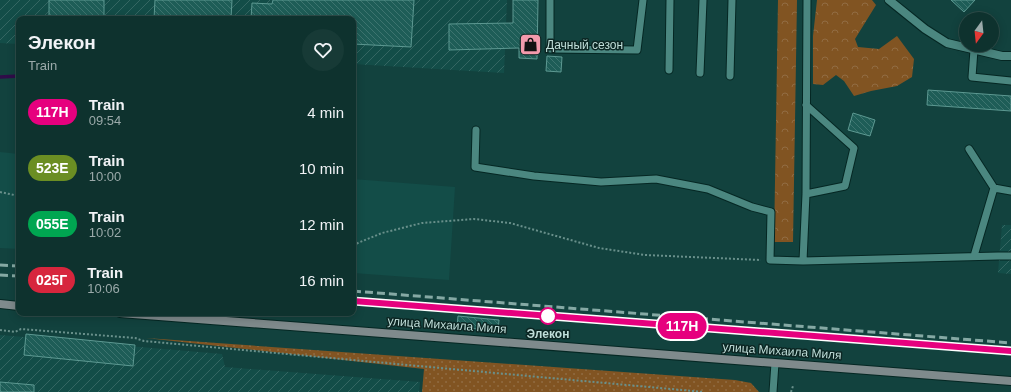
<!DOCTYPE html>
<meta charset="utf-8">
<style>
body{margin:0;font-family:Arial,sans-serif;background:#173a36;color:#f1f3f6;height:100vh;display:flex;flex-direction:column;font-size:15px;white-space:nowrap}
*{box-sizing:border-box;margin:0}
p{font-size:13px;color:#9baaaa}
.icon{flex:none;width:22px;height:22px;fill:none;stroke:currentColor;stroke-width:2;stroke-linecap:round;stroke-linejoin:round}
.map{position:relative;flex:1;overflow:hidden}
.panel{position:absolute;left:16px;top:16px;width:340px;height:300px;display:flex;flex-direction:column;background:#0e322e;border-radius:8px;box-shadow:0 2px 10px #0003,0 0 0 1px #2e4d4a}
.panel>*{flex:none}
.badge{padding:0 8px;border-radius:13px;font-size:14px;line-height:26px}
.needle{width:26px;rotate:195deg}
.tools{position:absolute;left:959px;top:12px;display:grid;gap:8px}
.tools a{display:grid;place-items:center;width:40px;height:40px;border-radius:50%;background:#0e322e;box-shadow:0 2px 10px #0003,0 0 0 1px #2e4d4a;font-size:20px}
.map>.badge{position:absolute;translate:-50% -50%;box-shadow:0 0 0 2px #fff}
.round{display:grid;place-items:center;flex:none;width:42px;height:42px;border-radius:21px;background:#173a36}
.head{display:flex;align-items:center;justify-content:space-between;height:68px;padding:0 12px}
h1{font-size:19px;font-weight:700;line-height:30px}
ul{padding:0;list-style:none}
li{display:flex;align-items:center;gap:12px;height:56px;padding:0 12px}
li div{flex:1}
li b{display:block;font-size:15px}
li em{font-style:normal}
li .badge{min-width:44px;font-weight:700;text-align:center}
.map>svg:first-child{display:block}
.built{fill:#134d48}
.industrial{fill:url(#industrial-furrows)}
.grass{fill:url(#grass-dots)}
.forest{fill:url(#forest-crowns)}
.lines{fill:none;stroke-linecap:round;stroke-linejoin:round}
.stream{stroke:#2f0c49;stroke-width:3.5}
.building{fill:url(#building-back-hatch);stroke:#5d9992}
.service-casing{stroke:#052723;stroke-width:9}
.tertiary-casing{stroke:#052723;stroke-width:10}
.secondary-casing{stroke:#052723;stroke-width:10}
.path{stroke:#69908b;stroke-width:2;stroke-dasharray:2 2;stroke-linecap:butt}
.service{stroke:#4b8780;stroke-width:7}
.tertiary{stroke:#4b8780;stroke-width:8}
.secondary{stroke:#7f8a8c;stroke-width:8}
.rail{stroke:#85a9a4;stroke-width:3;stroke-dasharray:8 4;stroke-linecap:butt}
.line-casing{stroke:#fff;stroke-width:9}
.line{stroke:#e6007e;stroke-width:6}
.stop-dot{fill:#fff;stroke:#e6007e;stroke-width:2}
.labels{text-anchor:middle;stroke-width:3;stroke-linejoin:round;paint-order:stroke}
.poi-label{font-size:12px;fill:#c0ded9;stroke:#0c2623;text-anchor:start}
.street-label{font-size:12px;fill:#c0ded9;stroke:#0c2623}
.stop-label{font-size:12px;font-weight:bold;fill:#c0ded9;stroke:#0c2623}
</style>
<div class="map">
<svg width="1011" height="392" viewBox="0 0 1011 392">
<defs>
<pattern id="industrial-furrows" width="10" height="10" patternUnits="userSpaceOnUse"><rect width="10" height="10" fill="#134d48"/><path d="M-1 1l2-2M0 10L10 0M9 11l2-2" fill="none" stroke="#346662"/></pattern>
<pattern id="grass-dots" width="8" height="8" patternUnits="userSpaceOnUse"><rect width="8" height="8" fill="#815422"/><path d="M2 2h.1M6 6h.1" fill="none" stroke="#916c42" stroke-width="1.8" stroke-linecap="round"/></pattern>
<pattern id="forest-crowns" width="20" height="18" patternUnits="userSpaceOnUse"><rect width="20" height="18" fill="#815422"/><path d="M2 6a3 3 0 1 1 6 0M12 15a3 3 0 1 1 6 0" fill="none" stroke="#916c42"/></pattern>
<pattern id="building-back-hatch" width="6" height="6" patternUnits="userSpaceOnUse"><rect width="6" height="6" fill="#1e5d57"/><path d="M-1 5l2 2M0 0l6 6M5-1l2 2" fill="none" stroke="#3d746f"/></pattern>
</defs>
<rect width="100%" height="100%" fill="#12423e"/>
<!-- built -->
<path class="built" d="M0 152 19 154V249L0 248Z
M353 179 455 187 449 280 353 273Z"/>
<!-- industrial -->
<path class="industrial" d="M0 0H507L504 73 353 64V19H19V44L0 43Z
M1002 225H1011V274L998 273Z
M0 335 222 354 225 367 420 382 419 392H0Z"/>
<!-- grass -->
<path class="grass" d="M146 338 735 380 751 383 759 392H422L424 369Z"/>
<!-- forest -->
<path class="forest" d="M778 0H797L793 242H774Z
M817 0H872L876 5 855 39 858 47 879 49 897 36 914 59 912 77 897 86 871 91 854 96 844 81 836 75 823 85 813 84V36Z"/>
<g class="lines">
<!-- stream -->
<path class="stream" d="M0 77 19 76"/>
</g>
<!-- building -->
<path class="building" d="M49 0H104V17H49Z
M155 0H232L231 19H154Z
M273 0H414L411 47 353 44V19H251L252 3 272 4Z
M513 0H538L537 59 519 58V48L449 50V24L513 23Z
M951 0H975L964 12Z
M547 56 562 57 561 72 546 71Z
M928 90 1011 96V111L927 105Z
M853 113 875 120 870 136 848 130Z
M458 316 499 320 498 331 457 327Z
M26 334 135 345 133 366 24 355Z
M0 382 34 385V392H0Z"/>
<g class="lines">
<defs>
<path id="service" d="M550 0V49L637 50 643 0
M974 50 972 77 1011 81
M669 70 670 0
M700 73 703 0
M730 76 732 0
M476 130 475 167 534 176 601 182 656 179 708 189 752 207 771 212 770 260 803 261 998 256H1011
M969 149 994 188 974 256
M994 188 1011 191
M806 194 845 186 854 148 806 105
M803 261 806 194 807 0
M773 392 775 363"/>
<path id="tertiary" d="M889 0 925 29 947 43 1002 56H1011"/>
<path id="secondary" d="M0 304 19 306
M120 313 1011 381"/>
</defs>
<!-- service casing -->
<use href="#service" class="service-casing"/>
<!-- tertiary casing -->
<use href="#tertiary" class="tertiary-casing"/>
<!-- secondary casing -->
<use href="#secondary" class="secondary-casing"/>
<!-- path -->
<path class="path" d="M0 192 19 196
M353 245 382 233 422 223 474 219 510 223 599 248 645 255 761 260
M0 330 15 332 21 329 135 338 144 341 704 392
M791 392 793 386"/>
<!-- service -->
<use href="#service" class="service"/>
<!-- tertiary -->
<use href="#tertiary" class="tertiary"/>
<!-- secondary -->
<use href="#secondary" class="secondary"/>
<!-- rail -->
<path class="rail" d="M0 265 19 266
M0 275 19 276
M353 291 1011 343
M353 301 1011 351"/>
</g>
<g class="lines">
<defs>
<path id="line" d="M353 301 1011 351"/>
</defs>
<!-- line casing -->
<use href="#line" class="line-casing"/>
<!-- line -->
<use href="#line" class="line"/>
</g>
<!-- icons -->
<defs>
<symbol id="shop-square" viewBox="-11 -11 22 22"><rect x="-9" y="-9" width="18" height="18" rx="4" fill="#f29aac" stroke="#0c2623"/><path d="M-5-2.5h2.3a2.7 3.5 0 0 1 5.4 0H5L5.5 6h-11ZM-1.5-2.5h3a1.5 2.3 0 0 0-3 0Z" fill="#111"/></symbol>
</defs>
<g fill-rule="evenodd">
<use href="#shop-square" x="518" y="32" width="25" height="25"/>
</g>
<!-- markers -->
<circle class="stop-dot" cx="548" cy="316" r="8"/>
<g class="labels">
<!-- poi labels -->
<g class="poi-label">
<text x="546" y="49">Дачный сезон</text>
</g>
<!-- street labels -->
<g class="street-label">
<text transform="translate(447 325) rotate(4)" y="4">улица Михаила Миля</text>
<text transform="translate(782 351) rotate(4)" y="4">улица Михаила Миля</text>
</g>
<!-- stop labels -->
<g class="stop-label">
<text x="548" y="338">Элекон</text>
</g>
</g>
</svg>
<div class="tools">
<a><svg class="needle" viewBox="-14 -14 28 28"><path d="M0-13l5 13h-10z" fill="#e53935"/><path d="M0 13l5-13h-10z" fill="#9baaaa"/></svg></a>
</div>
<b class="badge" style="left:682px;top:326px;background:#e6007e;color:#fff">117Н</b>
<section class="panel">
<div class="head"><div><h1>Элекон</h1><p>Train</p></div><a class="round"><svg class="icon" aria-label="heart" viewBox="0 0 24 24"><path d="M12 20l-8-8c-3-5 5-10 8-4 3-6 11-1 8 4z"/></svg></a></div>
<ul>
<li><span class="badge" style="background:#e6007e;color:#fff">117Н</span><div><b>Train</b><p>09:54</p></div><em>4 min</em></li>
<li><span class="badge" style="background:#6b8e23;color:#fff">523Е</span><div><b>Train</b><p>10:00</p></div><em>10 min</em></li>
<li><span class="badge" style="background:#00a651;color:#fff">055Е</span><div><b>Train</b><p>10:02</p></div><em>12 min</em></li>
<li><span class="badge" style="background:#d7263d;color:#fff">025Г</span><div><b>Train</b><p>10:06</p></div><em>16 min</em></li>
</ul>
</section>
</div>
